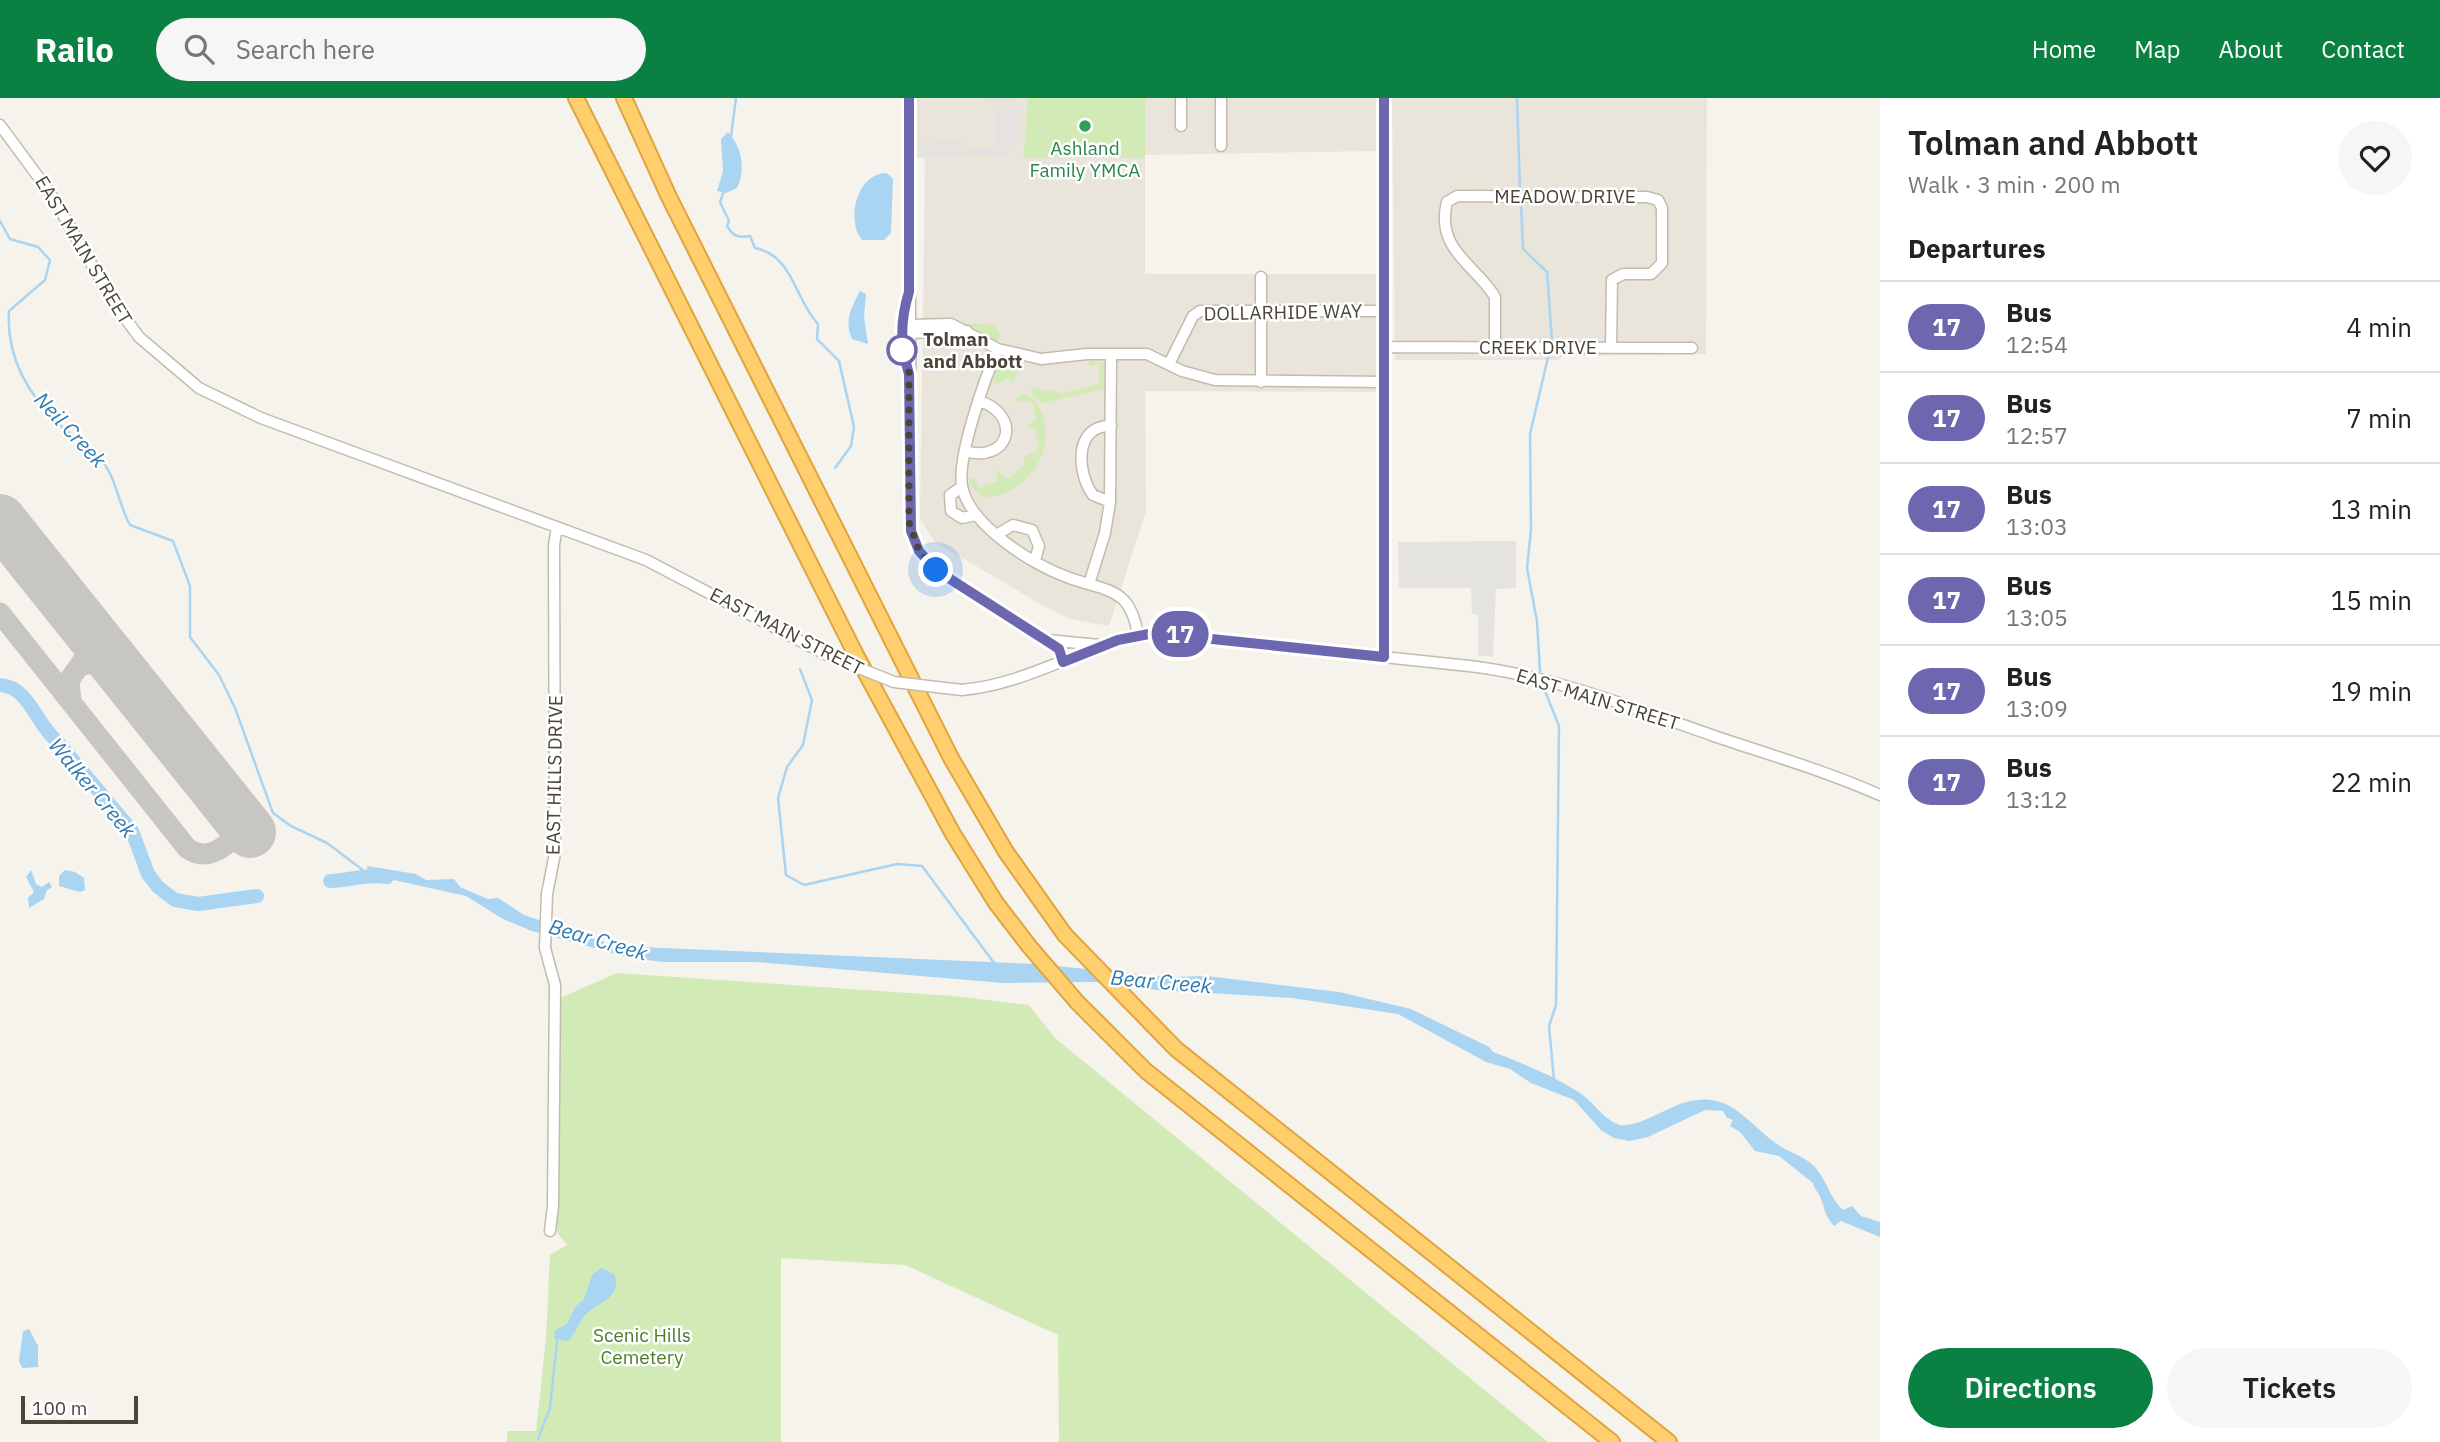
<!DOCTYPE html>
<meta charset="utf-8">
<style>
body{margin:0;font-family:"IBM Plex Sans",sans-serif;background:#f6f6f6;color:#222;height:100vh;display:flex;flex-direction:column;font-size:26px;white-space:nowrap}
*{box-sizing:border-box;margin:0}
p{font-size:23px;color:#767676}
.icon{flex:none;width:38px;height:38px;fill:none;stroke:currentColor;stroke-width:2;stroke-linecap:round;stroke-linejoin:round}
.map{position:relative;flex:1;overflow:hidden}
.sheet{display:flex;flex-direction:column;background:#fff;width:560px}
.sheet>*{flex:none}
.badge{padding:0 14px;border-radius:23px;font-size:24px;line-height:46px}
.scale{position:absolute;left:21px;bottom:18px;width:117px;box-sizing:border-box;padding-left:7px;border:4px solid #4b4439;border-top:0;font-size:19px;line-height:24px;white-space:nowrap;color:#4b4439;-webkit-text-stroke:5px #fff;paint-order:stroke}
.you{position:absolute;width:35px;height:35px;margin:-18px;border:5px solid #fff;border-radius:50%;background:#1a73e8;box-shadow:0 0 0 10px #1a73e833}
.map>.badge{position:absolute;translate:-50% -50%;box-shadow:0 0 0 4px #fff}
h2{padding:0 28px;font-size:26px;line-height:63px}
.round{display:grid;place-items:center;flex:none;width:74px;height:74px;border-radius:37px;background:#f6f6f6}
.head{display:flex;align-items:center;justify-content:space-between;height:119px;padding:0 28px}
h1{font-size:33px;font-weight:600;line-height:52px}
.primary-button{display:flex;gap:14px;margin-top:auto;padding:14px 28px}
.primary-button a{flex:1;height:80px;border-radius:42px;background:#0b8043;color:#fff;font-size:28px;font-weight:600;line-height:80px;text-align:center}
.primary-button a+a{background:#f6f6f6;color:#222}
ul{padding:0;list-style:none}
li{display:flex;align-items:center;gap:21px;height:91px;padding:0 28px;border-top:2px solid #e0e0e0}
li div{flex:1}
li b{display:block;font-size:26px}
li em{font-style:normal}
li .badge{min-width:77px;font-weight:700;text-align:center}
header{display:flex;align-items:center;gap:42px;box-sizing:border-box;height:98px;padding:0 35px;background:#0b8043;color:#fff}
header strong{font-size:33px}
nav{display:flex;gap:38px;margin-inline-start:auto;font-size:24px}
.search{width:490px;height:63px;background:#f6f6f6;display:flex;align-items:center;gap:18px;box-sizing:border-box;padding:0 24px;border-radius:38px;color:#767676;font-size:26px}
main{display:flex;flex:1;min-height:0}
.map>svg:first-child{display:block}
.residential{fill:#eae5da}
.green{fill:#d2eab5}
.parking{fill:#e5e3e0}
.water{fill:#a9d4f2}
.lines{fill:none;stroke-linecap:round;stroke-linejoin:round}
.stream{stroke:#a9d4f2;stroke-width:2.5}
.river{stroke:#a9d4f2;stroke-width:14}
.taxiway{stroke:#c8c6c3;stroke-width:21}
.runway{stroke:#c8c6c3;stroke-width:52}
.minor-casing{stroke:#c2bbae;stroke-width:13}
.highway-casing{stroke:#e0a43c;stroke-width:18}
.minor{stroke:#fff;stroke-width:10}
.highway{stroke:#ffcf6e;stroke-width:14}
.minor-bridge-casing{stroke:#c2bbae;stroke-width:13;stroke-linecap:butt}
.minor-bridge{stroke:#fff;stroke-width:10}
.line-casing{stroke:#fff;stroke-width:16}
.line{stroke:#6c67af;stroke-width:10}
.walk{stroke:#4b4439;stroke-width:7;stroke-dasharray:0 12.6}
.leisure-dot{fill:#2e9e5b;stroke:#fff;stroke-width:2.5}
.stop-dot{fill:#fff;stroke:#6c67af;stroke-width:3.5}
.labels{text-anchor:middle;stroke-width:5;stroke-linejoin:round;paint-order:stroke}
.leisure-label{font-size:19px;fill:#27864d;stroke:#fff}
.street-label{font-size:19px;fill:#4b4439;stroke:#fff}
.stop-label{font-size:19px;font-weight:bold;fill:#4b4439;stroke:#fff;text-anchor:start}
.park-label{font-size:19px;fill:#4a7f2a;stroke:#fff}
.water-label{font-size:21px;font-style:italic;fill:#2e7ab2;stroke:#fff}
</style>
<header>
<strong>Railo</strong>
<div class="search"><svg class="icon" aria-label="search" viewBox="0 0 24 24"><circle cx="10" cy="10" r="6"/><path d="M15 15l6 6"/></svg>Search here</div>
<nav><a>Home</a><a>Map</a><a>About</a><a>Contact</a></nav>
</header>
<main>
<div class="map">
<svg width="1880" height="1344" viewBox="0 0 1880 1344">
<rect width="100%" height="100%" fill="#f6f3ec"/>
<!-- residential -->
<path class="residential" d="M917 0H1028L1023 60H1145V176H1378L1377 294 1145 293 1146 413 1109 528 1070 521 1042 507 935 444 920 421 925 60H917Z
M1145 0H1379L1378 53 1145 57Z
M1392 0H1707L1706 256 1563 258 1558 262H1395Z"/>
<!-- green -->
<path class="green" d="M1028 0H1145V60H1023Z
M968 225 995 227 1000 237 998 243 967 228Z
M1004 263 1018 269 1014 286 1008 280 998 286 993 282 997 270Z
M1089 263 1104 265V291L1042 305 1032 297 1031 290 1064 295 1099 286V267L1090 268Z
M1024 295C1030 302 1030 295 1035 303 1064 343 1030 399 983 399L970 387 969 381 973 380 980 389 998 383 996 372 1007 381 1025 367 1023 363 1028 356 1036 355 1040 344 1036 341 1037 333 1026 328 1036 323 1032 304H1017L1015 301Z
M617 875 953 898 1029 907 1055 940 1548 1344H1059L1058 1237 905 1167 781 1160V1344H507V1333H536L546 1241 550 1157 567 1147 558 1136 556 1128 560 900Z"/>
<!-- parking -->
<path class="parking" d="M985 0H1010L1011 6H1018L1017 52H1010V58H917V51L924 50V43L964 42V50H1001L995 49V10L1002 7 998 2 993 7Z
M1516 443V490L1496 491 1493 559 1478 557V517L1472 516 1471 490H1399L1398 444Z"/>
<!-- water -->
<path class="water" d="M728 34C742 49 746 72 737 90L726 95 717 93 723 73 721 41Z
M887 75 893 81 891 135 884 142H862C845 121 858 74 887 75Z
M860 193 866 196 864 219 868 246 852 241C844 223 851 210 860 193Z
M367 768 416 776 426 782 454 781 460 789 488 801 498 800 524 817 616 848 1035 866 1168 879 1207 878 1339 894 1411 911 1489 949 1493 954C1522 965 1554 978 1580 995 1594 1004 1601 1019 1617 1026 1632 1033 1668 1009 1686 1004 1730 992 1746 1024 1777 1046 1788 1054 1804 1058 1814 1068 1826 1080 1830 1101 1843 1112L1852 1108 1861 1118 1880 1124V1139L1841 1123 1834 1128C1823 1114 1827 1116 1821 1101 1819 1094 1815 1093 1813 1085L1779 1058 1755 1053 1740 1034 1730 1028 1733 1022 1727 1020 1723 1013 1705 1012 1648 1039 1629 1043 1614 1040 1601 1032 1574 1002 1531 985 1510 971 1486 964 1398 916 1292 900 1156 892 1095 884 1003 885 755 864H662L627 859 532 833 503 821 466 798 389 781 369 782Z
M31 772 36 786 42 789 49 784 52 789 47 792 44 801 29 810 28 800 34 794 26 779Z
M65 772 75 774 84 780 85 792 80 794 59 788V778Z
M601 1170 614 1176C623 1197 601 1204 588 1214 580 1221 576 1235 568 1243L554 1241 555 1232 567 1226 575 1209 584 1201 592 1177Z
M29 1231 38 1248V1269L22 1270 19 1263 23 1233Z"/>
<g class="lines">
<!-- stream -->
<path class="stream" d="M1517 0 1520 92
M731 38 736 0
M724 93 720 104 729 123 727 128C733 138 737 140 750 138L755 150C793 157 795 202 818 226L817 241 839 263 854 329 851 348 835 370
M1521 105 1523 151 1547 174 1552 243
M0 123 10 141 38 149 50 162 45 182 9 213C6 259 28 297 61 328 73 339 89 347 99 359 117 379 118 406 130 427L173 443 190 488V539L219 577 235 610 273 715 291 728 327 745 368 776
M800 571 812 602 803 647 787 669 778 700 786 777 804 787 897 766 922 768 997 869
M1540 573 1537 523 1527 470 1531 432 1530 336 1549 255
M1543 588 1559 628 1556 907 1549 928 1554 982
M538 1341 550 1310 557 1243"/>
<!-- river -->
<path class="river" d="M0 587C30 589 36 627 57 643L132 733 148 776 158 789 175 802 198 806 257 798
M330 783C351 782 367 776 387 779"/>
<!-- taxiway -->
<path class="taxiway" d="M0 515 187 750C210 767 229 744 246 730
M83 567 100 563 119 571
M71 604 69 583C83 559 96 557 84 526"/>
<!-- runway -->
<path class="runway" d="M0 422 250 734"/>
<defs>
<path id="minor" d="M909 0 911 434 920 453 936 472 1053 546 1059 551 1064 564
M1384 0V559
M0 27 51 96 114 205 139 239 199 290 261 320 646 462 829 558
M1181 28V0
M1221 48V0
M1261 179V284
M909 227 951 226 998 251 1041 261 1087 256H1147L1182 273 1215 282 1385 284
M909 235 967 233
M1385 249 1692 250
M1495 249V199C1476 167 1435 152 1447 104L1457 98 1647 99 1658 102 1662 110V165L1651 176H1623L1612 182 1611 249
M998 251C985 279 957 359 962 388 969 427 1033 467 1067 479 1107 494 1130 488 1138 537
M1169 266 1193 218 1200 213H1385
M965 353C1008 366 1024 319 980 303
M962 389 950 397 951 413 962 420 976 417
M1110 404 1093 397C1077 376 1073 327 1111 328
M996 437 1013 427 1032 432 1039 448 1035 462
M1089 486 1105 435 1110 404 1111 256
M1048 542 1099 547
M962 592C1035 585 1085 544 1155 535L1469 568C1554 578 1634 610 1714 638 1770 657 1826 673 1880 697
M550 1133 553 1108 555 887 545 850 547 796 555 755 554 447 557 429"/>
<path id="highway" d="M576 0 856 557 953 736 996 805 1029 848 1077 904 1146 973 1612 1344
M624 0 669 99 951 660 1006 754 1065 837 1176 951 1669 1344"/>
</defs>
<!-- minor casing -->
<use href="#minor" class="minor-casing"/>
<!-- highway casing -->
<use href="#highway" class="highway-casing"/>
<!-- minor -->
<use href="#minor" class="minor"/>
<!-- highway -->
<use href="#highway" class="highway"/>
<defs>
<path id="minor-bridge" d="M829 558 894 584 962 592"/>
</defs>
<!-- minor-bridge casing -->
<use href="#minor-bridge" class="minor-bridge-casing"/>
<!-- minor-bridge -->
<use href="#minor-bridge" class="minor-bridge"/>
</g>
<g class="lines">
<defs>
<path id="line" d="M909 0V194C900 223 900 247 909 276L911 433 919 453 936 472 1053 547 1059 551 1063 564 1118 542 1154 535 1384 559V0"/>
</defs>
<!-- line casing -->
<use href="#line" class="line-casing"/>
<!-- line -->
<use href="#line" class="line"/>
<!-- walk -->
<path class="walk" d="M902 252 909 259V424L919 453 936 472"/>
</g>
<!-- markers -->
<circle class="leisure-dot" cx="1085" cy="28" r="7"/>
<circle class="stop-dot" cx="902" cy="252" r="14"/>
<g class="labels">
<!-- leisure labels -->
<g class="leisure-label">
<text x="1085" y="57">Ashland<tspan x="1085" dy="22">Family YMCA</tspan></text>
</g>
<!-- street labels -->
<g class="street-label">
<text x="1565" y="105">MEADOW DRIVE</text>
<text transform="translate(84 152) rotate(59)" y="7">EAST MAIN STREET</text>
<text transform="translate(1283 214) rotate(-1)" y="7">DOLLARHIDE WAY</text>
<text x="1538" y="256">CREEK DRIVE</text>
<text transform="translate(787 533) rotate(27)" y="7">EAST MAIN STREET</text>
<text transform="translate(1598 601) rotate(17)" y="7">EAST MAIN STREET</text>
<text transform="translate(554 677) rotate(-89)" y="7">EAST HILLS DRIVE</text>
</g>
<!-- stop labels -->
<g class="stop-label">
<text x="923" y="248">Tolman<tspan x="923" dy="22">and Abbott</tspan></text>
</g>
<!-- park labels -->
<g class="park-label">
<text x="642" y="1244">Scenic Hills<tspan x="642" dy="22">Cemetery</tspan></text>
</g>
<!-- water labels -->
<g class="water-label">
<text transform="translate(70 332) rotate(47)" y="7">Neil Creek</text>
<text transform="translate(92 690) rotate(50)" y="7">Walker Creek</text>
<text transform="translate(598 842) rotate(16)" y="7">Bear Creek</text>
<text transform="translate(1161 884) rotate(5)" y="7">Bear Creek</text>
</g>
</g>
</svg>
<div class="scale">100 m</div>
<div class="you" style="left:936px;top:472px"></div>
<b class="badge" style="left:1180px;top:536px;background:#6c67af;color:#fff">17</b>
</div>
<section class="sheet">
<div class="head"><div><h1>Tolman and Abbott</h1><p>Walk · 3 min · 200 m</p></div><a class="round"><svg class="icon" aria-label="heart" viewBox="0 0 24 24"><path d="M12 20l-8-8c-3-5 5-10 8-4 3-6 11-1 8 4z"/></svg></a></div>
<h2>Departures</h2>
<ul>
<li><span class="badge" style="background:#6c67af;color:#fff">17</span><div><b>Bus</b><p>12:54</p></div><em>4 min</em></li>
<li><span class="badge" style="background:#6c67af;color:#fff">17</span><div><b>Bus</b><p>12:57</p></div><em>7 min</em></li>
<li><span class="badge" style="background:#6c67af;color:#fff">17</span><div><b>Bus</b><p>13:03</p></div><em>13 min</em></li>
<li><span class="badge" style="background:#6c67af;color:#fff">17</span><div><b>Bus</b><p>13:05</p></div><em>15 min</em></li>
<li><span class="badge" style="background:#6c67af;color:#fff">17</span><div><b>Bus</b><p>13:09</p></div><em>19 min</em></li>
<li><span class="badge" style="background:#6c67af;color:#fff">17</span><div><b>Bus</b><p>13:12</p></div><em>22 min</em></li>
</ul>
<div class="primary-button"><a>Directions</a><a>Tickets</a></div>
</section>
</main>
